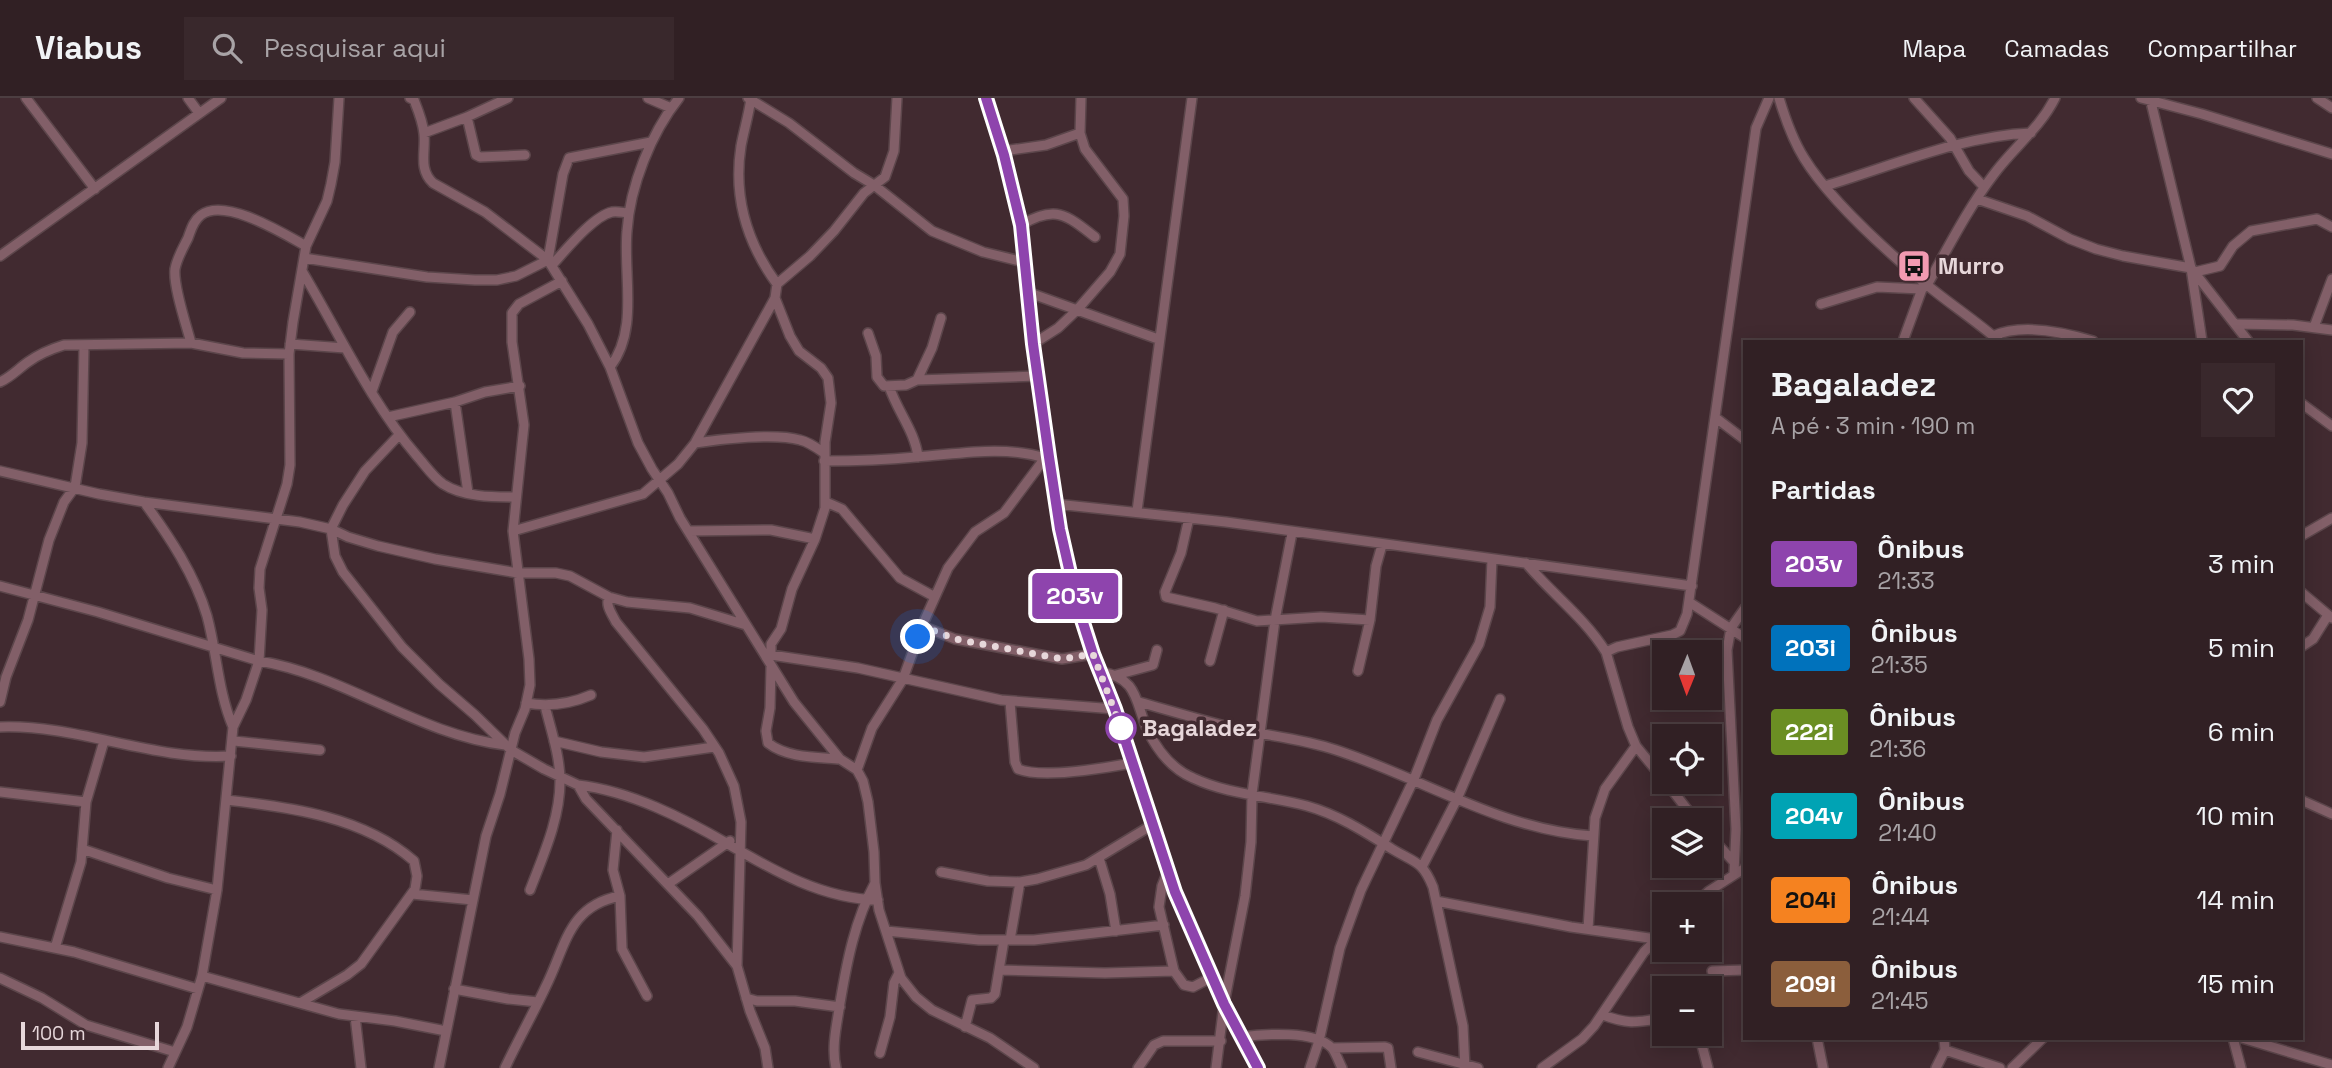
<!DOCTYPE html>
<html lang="pt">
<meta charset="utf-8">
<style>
body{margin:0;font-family:"Space Grotesk",sans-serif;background:#39282c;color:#f1f3f6;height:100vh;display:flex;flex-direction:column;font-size:26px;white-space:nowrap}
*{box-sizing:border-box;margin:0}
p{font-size:23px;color:#a8a3a6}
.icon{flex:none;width:38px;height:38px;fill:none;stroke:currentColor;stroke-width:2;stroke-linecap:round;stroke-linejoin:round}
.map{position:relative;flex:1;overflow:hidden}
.side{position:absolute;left:1743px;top:242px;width:560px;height:700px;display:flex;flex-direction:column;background:#312024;border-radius:0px;box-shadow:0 4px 18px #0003,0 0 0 2px #4c3e41}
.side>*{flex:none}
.badge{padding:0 14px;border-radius:5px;font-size:24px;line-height:46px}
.needle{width:46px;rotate:181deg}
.controls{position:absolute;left:1652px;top:542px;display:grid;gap:14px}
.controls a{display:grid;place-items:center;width:70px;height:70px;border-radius:0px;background:#312024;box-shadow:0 4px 18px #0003,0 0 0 2px #4c3e41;font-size:35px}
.scale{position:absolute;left:21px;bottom:18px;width:138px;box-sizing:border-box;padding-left:7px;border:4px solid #e7d7da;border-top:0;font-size:19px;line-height:24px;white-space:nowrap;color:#e7d7da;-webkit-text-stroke:5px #412a30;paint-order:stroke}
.you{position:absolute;width:35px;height:35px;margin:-18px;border:5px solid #fff;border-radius:50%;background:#1a73e8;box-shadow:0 0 0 10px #1a73e833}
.map>.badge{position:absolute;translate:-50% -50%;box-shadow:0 0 0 4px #fff}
h2{padding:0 28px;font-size:26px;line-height:63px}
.round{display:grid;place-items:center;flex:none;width:74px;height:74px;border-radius:0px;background:#39282c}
.head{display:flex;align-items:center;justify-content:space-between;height:119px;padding:0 28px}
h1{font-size:33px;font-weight:700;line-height:52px}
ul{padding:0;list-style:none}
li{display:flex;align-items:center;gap:21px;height:84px;padding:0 28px}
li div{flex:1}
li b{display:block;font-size:26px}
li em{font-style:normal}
li .badge{min-width:77px;font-weight:700;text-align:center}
header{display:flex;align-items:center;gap:42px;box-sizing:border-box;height:98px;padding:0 35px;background:#312024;border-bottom:2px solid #4c3e41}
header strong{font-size:33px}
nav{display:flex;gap:38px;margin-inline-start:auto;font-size:24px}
.search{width:490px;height:63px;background:#39282c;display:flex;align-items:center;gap:18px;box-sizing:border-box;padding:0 24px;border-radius:0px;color:#a8a3a6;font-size:26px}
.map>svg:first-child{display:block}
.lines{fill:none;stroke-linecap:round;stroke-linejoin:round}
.minor-casing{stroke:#5c464b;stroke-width:12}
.minor{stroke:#825f68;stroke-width:9}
.line-casing{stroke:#fff;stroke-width:16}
.line{stroke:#8e44ad;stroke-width:10}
.walk{stroke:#e7d7da;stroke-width:7;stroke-dasharray:0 12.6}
.stop-dot{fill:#fff;stroke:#8e44ad;stroke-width:3.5}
.labels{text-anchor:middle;stroke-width:7;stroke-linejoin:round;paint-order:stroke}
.poi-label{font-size:23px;font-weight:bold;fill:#e7d7da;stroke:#412a30;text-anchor:start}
.stop-label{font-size:23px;font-weight:bold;fill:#e7d7da;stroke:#412a30;text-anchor:start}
</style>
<header>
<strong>Viabus</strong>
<div class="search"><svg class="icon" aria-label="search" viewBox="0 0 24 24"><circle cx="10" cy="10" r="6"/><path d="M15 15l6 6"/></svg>Pesquisar aqui</div>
<nav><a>Mapa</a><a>Camadas</a><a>Compartilhar</a></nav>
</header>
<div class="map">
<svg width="2332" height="970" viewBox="0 0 2332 970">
<rect width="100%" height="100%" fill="#412a30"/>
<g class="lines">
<defs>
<path id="minor" d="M26 0 95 91
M188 0 199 15
M410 0 414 2C418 12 423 24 424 36 426 53 418 71 433 85L485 114 548 162 588 226 610 269 638 345 652 371 668 395 680 420 794 604 840 661 857 672 863 683 868 704 874 754 875 785 879 812 901 880 916 899 932 912 990 940 1034 970
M648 0 671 10
M748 0 789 25 854 75 874 87 932 133 983 154 1024 164
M751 0C749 16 744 32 741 48 733 99 747 145 777 186
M986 0 1004 57 1021 127 1033 246 1049 359 1060 431 1077 506 1093 556 1115 611 1175 794 1224 906 1258 970
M1779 0C1785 20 1792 41 1804 60 1829 101 1889 155 1927 187 1950 206 1976 223 1999 243
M1914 0 1950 40 1969 73 1984 89
M2141 0 2202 16 2332 56
M2150 0 2191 170 2202 243
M2317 0 2332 10
M467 19 476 57 480 59 525 57
M424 35 467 19 508 0
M1003 53 1046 47 1080 35
M1825 88C1892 68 1960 38 2031 35
M1977 101 2027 118 2070 141 2096 151 2123 158 2191 170 2248 243
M1021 127C1055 107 1066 116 1095 139
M0 158 221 0
M304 160 427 179 475 182H497L516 178 548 162 563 76 569 60 651 44
M552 167C565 153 593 118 612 114 618 113 624 115 629 115
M302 173C339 235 370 303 417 358 425 367 433 379 443 386 463 399 492 399 515 399
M2195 174 2220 168 2233 148 2251 133 2317 121 2332 129
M1027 194 1158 241
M1821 206 1877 189 1922 191
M2237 226 2293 227 2332 232
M2314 229 2332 181
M868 235 876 258 877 279 884 288 906 287 917 282 1038 278
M1993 238C2022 225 2063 234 2093 243
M1903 243 1922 191 1927 187C1948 150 1968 110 1994 76 2014 49 2040 30 2055 0
M191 245C186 226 173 188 175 171 177 160 183 150 188 140 191 132 193 123 201 117 225 99 284 136 306 148
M290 246 345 250
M1033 246 1058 230 1077 212 1110 174 1120 156 1124 118 1123 101 1085 51 1080 35 1081 0
M610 269C639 232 623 177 627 133 630 88 651 35 679 0
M917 282 932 250 941 220
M0 284C11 279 18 271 28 264 39 256 51 251 64 247L191 245 243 255 289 256
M889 288C897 313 915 333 918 359
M372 293 393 234 410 214
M455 304 468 395
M2301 305 2332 328
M388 319 455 304 485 294 520 288
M1716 320 1745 342
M399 337 365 373 343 407 331 431 335 458 343 474 402 549 439 586 475 617 511 652 544 671 578 687 586 701 698 818 737 868 750 913 765 950 768 970
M695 345C721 341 775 335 800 342 809 344 817 350 824 355
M824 363C855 363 885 362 916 359 959 356 1003 347 1045 360
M0 373 99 396 144 404 300 424 331 431 348 439 378 448 435 461 518 475H556L570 478 609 499 627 504 690 510 746 527
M144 404C169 438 195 477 207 518 217 555 218 594 233 629
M826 404 842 411 900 480 935 499
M1056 406 1226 424 1692 488
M1137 413 1192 0
M1189 420 1181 455 1165 494 1166 499 1215 510 1257 523 1321 519 1370 522
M513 433 643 396 678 366 695 345 775 200 777 186 810 158 834 133 864 95 885 79 894 53 897 0
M689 433 771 432 815 441
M2301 438 2332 420
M1526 465C1552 496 1584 519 1606 554L1628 629 1636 648 1664 682
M0 488 98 514 259 563C345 577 419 637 505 647
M2301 494 2332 520
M609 499C605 507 612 516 616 524L703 631 719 655 734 688 741 724 737 868
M1689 504 1745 540
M922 528 955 541 1062 561 1093 556
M2301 549 2313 541 2328 517
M1606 554 1617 549 1672 537 1680 533 1687 516 1756 30 1769 0
M771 557V546L781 531 792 491 815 441 825 410V344L831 305 828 280 821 270 799 253 790 238 775 200
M766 559 771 557 858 570 1001 602 1115 611
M1210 563 1224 512
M771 569 770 610 766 633 768 645C787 660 816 659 840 661
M1358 573 1370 522 1376 468 1382 447
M1101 574C1138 580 1135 603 1147 631 1157 652 1172 671 1193 680 1229 697 1270 698 1307 708 1339 717 1365 734 1392 751 1415 765 1422 762 1433 789L1463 928 1465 970
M1116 577 1153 567 1157 552
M0 604 6 579 28 522 49 442 64 404 75 389 82 345 84 248
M1010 604 1015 664 1018 671C1043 681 1105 670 1132 665
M1139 604C1171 613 1204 623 1237 631 1270 638 1304 641 1336 652 1422 680 1501 732 1593 738
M526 605C549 609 570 606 591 597
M0 629C78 626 152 663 231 658
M234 643 320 652
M554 643 601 654 644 659 714 649
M857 672 872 630 903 581 922 528 948 470 975 434 1004 415 1045 360 1049 359
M1666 684 1696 723
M578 687C630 693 683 720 728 746 774 773 823 801 878 802
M0 694 86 704
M226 702C290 709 364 719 414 763L417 778 415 791 361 866 347 877 300 905
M2301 702 2332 716
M617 732 613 772 620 798 622 851 647 898
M1710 738 1734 764
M82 751 168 780 217 792
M1099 760 1110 796 1116 833
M1423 767 1457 701 1500 601
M1168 773 1162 788 1159 809 1174 873 1184 887 1193 889 1212 879
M941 774 988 783 1020 784 1037 781 1086 767 1152 727
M1734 775 1736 731 1727 552 1731 530 1745 510
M668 786 730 743
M530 792C543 758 560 721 560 683 560 658 551 632 545 608
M412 796 473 802
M1436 803 1571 829 1656 841
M1694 807 1709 793 1745 770
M1588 831 1595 720 1605 691 1636 648
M886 833 979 842H1034L1164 827
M0 839 74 854 198 891
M1010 842 1020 784
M55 850 81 764 86 704 104 643
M1000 872 1105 875 1174 873
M1712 873 1745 872
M202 878 339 916 395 923 446 933
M0 880 42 900 86 927 175 954
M454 891 508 901 538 904
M746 900 757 903H795L840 909
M1603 917C1629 927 1638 924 1664 920
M355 918 361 970
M965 929 972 902 991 900 995 896 1004 842
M1699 936 1708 970
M1241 939C1264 936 1315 932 1332 950 1336 955 1339 964 1342 970
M1817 940 1823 970
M2233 940 2241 970
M2242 940 2332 967
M1332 950 1385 949 1388 950 1391 970
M1945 952 2000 970
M1418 954 1478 970
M880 955 890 919 894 885 899 875
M168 970 187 929 202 878 217 792 233 629 246 602 259 563 262 512 259 490 260 471 287 386 290 367 289 256 293 224 306 148 327 103 331 86 335 64 339 0
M439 970 486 738 500 696 515 635 525 611 530 587 529 561 513 433 524 327 512 244V215L519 206 562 183
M505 970C518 942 533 916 546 888 566 848 568 808 620 798
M836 970C831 949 837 926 840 905 847 863 855 822 875 785
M1138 970 1154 947 1163 943H1221
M1216 970 1224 906 1245 798 1251 744 1252 696 1275 522 1292 435
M1310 970 1319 943 1340 850 1361 792 1414 681 1437 622 1479 546 1490 509 1492 461
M1542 970 1582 941 1594 928 1644 854 1664 834
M1936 970 1945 952 1944 940
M2012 970 2043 940"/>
</defs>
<!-- minor casing -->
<use href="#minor" class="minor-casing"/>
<!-- minor -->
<use href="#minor" class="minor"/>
</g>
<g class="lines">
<defs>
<path id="line" d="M986 0 1004 57 1021 127 1033 246 1049 359 1060 431 1077 506 1093 556 1115 611 1175 794 1224 906 1258 970"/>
</defs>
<!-- line casing -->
<use href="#line" class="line-casing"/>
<!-- line -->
<use href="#line" class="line"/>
<!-- walk -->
<path class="walk" d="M918 539 922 528 955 541 1062 561 1093 556 1121 630"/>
</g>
<!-- icons -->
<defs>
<symbol id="bus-square" viewBox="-11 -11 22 22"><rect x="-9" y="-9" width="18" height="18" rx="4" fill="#f19ab1" stroke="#412a30"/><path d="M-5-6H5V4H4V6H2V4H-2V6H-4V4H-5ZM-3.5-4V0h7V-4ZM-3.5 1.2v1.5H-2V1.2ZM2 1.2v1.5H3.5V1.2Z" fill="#111"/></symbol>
</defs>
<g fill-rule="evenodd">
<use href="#bus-square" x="1895" y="149" width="38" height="38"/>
</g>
<!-- markers -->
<circle class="stop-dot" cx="1121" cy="630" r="14"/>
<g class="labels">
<!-- poi labels -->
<g class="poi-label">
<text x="1938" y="176">Murro</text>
</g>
<!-- stop labels -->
<g class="stop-label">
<text x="1142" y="638">Bagaladez</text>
</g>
</g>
</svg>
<div class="controls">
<a><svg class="needle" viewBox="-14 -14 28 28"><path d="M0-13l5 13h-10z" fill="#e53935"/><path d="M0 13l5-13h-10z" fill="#a8a3a6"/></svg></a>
<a><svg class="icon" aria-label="locate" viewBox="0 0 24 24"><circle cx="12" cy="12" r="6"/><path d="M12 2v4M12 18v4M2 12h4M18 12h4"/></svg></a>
<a><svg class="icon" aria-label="layers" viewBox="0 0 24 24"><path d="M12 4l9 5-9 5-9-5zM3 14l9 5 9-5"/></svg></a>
<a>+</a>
<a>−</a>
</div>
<div class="scale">100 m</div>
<div class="you" style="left:918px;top:539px"></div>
<b class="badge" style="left:1075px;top:498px;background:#8e44ad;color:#fff">203v</b>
<section class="side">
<div class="head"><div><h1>Bagaladez</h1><p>A pé · 3 min · 190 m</p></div><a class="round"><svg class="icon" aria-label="heart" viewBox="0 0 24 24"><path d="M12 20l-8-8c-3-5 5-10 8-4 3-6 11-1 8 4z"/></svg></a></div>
<h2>Partidas</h2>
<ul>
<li><span class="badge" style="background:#8e44ad;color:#fff">203v</span><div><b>Ônibus</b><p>21:33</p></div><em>3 min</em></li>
<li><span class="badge" style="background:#0072bc;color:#fff">203i</span><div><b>Ônibus</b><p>21:35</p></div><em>5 min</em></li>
<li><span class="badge" style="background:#6b8e23;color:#fff">222i</span><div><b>Ônibus</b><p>21:36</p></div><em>6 min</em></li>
<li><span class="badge" style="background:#00a3b4;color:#fff">204v</span><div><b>Ônibus</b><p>21:40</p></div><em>10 min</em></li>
<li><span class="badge" style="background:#f58220;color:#111">204i</span><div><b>Ônibus</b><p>21:44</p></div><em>14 min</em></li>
<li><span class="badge" style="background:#8b5e3c;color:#fff">209i</span><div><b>Ônibus</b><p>21:45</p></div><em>15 min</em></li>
</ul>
</section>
</div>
